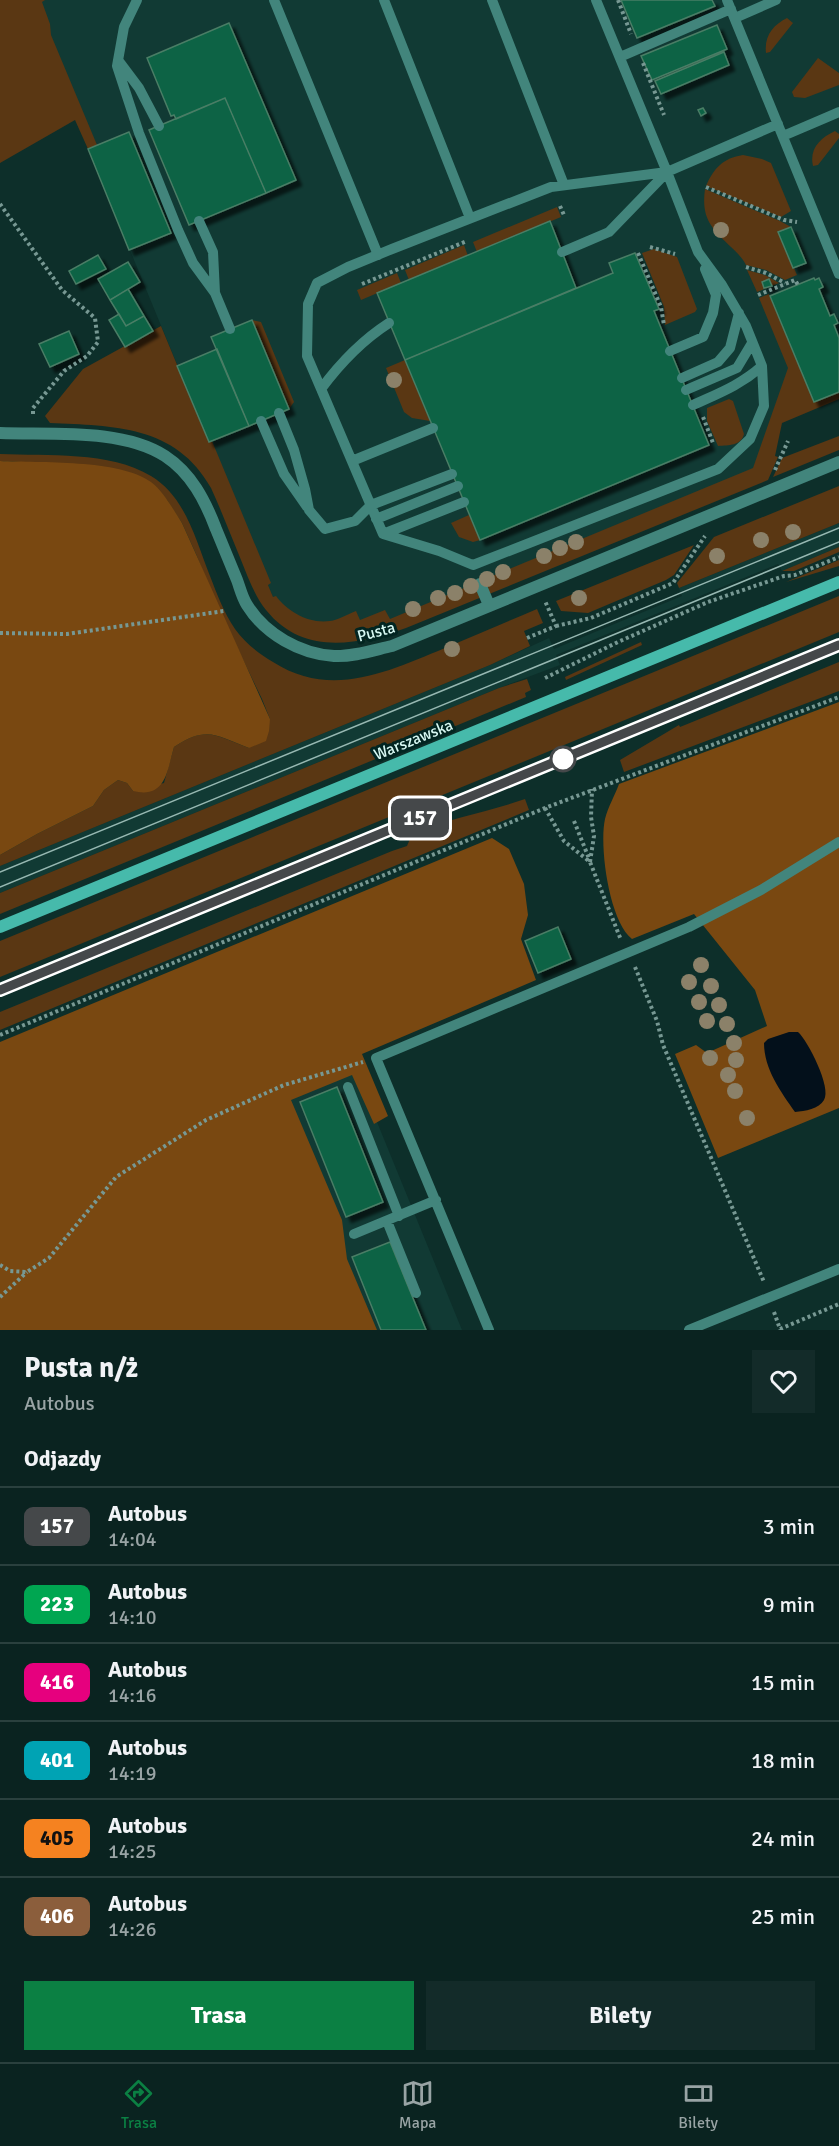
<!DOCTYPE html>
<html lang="pl">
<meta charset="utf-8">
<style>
body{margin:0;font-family:Signika,sans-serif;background:#132b29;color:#f1f3f6;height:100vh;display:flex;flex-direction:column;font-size:22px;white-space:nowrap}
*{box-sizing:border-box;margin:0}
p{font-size:20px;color:#99a4a5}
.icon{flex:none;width:33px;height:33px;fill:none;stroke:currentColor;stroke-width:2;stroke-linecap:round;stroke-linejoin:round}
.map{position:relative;height:1330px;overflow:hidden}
.side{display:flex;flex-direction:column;background:#0a2320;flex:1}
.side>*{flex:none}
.badge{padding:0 12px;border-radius:9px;font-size:21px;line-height:39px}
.map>.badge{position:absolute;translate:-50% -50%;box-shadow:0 0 0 3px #fff}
h2{padding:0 24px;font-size:22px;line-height:54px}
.round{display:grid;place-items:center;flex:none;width:63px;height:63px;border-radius:0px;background:#132b29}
.head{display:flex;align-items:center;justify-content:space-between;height:102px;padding:0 24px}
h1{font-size:28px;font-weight:700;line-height:45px}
.action{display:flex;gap:12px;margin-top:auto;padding:12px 24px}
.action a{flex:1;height:69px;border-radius:0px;background:#0b8043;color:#fff;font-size:24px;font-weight:700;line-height:69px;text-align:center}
.action a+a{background:#132b29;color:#f1f3f6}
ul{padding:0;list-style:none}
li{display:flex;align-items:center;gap:18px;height:78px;padding:0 24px;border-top:2px solid #2a403e}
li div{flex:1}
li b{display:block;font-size:22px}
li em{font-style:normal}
li .badge{min-width:66px;font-weight:700;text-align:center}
.tab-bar{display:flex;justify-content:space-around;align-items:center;height:84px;border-top:2px solid #2a403e;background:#0a2320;font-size:16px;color:#99a4a5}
.tab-bar a{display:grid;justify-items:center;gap:3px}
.tab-bar .selected{color:#0b8043}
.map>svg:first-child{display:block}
.built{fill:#113a34}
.green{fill:#5a3713}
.forest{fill:#794811}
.water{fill:#03101b}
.building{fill:#086445;stroke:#4a7d65;stroke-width:1.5;filter:url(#shadow)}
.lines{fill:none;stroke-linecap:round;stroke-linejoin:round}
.path{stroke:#779893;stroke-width:4;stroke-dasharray:3 3;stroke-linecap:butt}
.service{stroke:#42857c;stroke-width:10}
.minor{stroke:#42857c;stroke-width:12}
.secondary{stroke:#46baab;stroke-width:12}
.tram{stroke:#97b8b2;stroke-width:1.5}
.tree{fill:#8b8169}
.line-casing{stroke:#fff;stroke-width:14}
.line{stroke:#45484a;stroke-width:9}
.stop-dot{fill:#fff;stroke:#45484a;stroke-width:3}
.labels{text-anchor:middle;stroke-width:6;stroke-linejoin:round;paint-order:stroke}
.street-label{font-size:16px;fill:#d9f9f3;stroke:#022521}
</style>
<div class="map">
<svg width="839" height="1330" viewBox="0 0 839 1330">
<defs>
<filter id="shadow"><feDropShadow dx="5.5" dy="5.5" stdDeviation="1.5" flood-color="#0009"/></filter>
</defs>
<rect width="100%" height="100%" fill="#0d2f2a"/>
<!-- built -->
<path class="built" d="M27 0H839V392L783 415 769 464 386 622 310 625 274 600Z
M839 523V547L782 571 778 564 556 655 560 665 499 688 0 893V866L490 665 549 638 554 649 682 596 679 588Z
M350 1056 462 1330H372L275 1088Z"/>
<!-- green -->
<path class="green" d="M0 0H45L42 2 50 24 51 35 97 145 88 149 75 120 0 163Z
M787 18 793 23 770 52 766 53C764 36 773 25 787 18Z
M818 58 839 73V85L805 98 794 97 792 92Z
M835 131 839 134V138L818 165 813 166C809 149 820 138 835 131Z
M743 155 762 159 771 163 791 211 781 217 706 186C714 168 723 158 743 155Z
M705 189 780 221 791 227 779 233 797 275 785 280 766 270 746 265C742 257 737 253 731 247 711 228 701 218 705 189Z
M557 207 561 217 477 252 473 242Z
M464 245 468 256 409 280 405 270Z
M654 249 677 257 697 309 695 312 665 325 664 307 642 253Z
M747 270 765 275 779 283 757 292Z
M397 273 401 283 361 300 357 290Z
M769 294 814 402 839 392V399L782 423 775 456 778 457 768 480 406 628C357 645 303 656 266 610 254 595 248 577 241 560 231 536 222 512 211 488 176 425 113 426 50 423L45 416 83 369 161 326 209 442 212 441 271 583 268 585 273 597 276 596C288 612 309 624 330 621 338 620 348 614 356 611L360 620 385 610 390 619 464 588 465 590 493 579 492 576 753 468 788 368 759 298Z
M252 320 261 322 294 402 289 409Z
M405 360 430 421 412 418 404 412 386 368Z
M729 399 733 401 744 434C741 446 729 445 718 446L707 421V408Z
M839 436V450L773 477 782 458Z
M0 454C47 456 110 451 151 476 186 497 196 541 210 576 217 594 224 613 235 629 245 643 258 653 273 662 331 699 387 672 445 648 476 635 506 622 537 609L543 623 524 631 530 646 490 665 0 866V855L37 834 93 806 104 790 118 780 127 783 133 791 164 783 174 747C208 725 215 736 249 748L270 719 262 699 219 610 196 554 182 523 167 500 83 465 0 461Z
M839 486V523L679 588 677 583 714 537Z
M469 515 480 540 473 542 459 537 451 523Z
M694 545 674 575 666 580 588 613 561 611 556 601Z
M839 547V552L794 571H782Z
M839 560V566L786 582Z
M839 596V632L0 977V941Z
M641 642 642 645 566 680 565 677Z
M839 662V691L624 772 620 760 679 725 680 727Z
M527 679 531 690 525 693 526 697 0 914V893L499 688Z
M525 799 529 810 0 1030V1012L392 851 407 846 412 834C449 818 488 812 525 799Z"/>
<!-- forest -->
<path class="forest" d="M0 461C40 463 119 459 151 482 164 492 173 509 182 523L270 719 269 731 266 741 249 748C216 736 208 725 174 747 167 771 166 799 133 791L127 783 118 780 104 790 93 806 37 834 0 855Z
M839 702V1108L718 1158 675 1054 696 1045 707 1053 767 1026 755 990 694 914 632 939C609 921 599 846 605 819 608 807 615 795 619 784Z
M492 838 509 849 524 884 528 915 521 939 536 980 362 1054 388 1116 374 1124 352 1075 291 1100 342 1220 347 1259 377 1330H0V1042Z"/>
<!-- water -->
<path class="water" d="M789 1032H798C808 1041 832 1088 824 1100 819 1109 805 1111 795 1112 781 1092 764 1069 764 1043L768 1039Z"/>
<!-- building -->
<path class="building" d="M621 0H712L715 6 637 38Z
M229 23 296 180 266 193 225 98 176 119 174 115 171 116 147 58Z
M717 25 727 49 652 80 641 56Z
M724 52 729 65 661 94 655 81Z
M225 98 266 193 189 225 149 130Z
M703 108 706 113 701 116 698 110Z
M129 132 171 233 129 250 88 149Z
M550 221 576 288 405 360 377 293Z
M791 227 806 263 793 268 778 232Z
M635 253 659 309 654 311 709 445 480 540 405 360 613 273 609 263Z
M98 255 106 269 76 284 69 271Z
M128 262 140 282 110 300 98 279Z
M814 278 815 280 819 278 823 287 819 289 830 316 834 314 838 323 834 325 839 338V392L814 402 770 296Z
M769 279 772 286 764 288 762 282Z
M128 289 144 316 126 326 110 300Z
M119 314 126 326 144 316 153 331 125 347 109 320Z
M252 320 289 409 249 426 211 337Z
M69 331 79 354 50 367 39 344Z
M217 349 249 426 209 442 177 366Z
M558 927 571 959 538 973 525 941Z
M337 1087 383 1202 346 1217 300 1102Z
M390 1242 426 1330H381L352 1257Z"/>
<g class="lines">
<!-- path -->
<path class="path" d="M618 0 631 34
M643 63 664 115
M706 187 784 220 797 222
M0 204 62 290 95 318 98 342 87 356 64 371 33 408V417
M560 206 564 215
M650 247 675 254
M638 253 661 307 664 325
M746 267 766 273 785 283
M362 284 467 241
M758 295 795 280 798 285
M703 417 713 443
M775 470 788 441
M556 626 591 618 673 583 705 536
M0 633 67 634 224 611
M527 638 556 626 545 601
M545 678 618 642 708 602 784 576 795 575 839 557
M545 808 564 841 590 862 621 940
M574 821 590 861
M590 862 594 836 591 817 592 789
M635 967 657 1021 663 1045 764 1282
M0 1035 545 808 839 697
M0 1265 10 1271 27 1272 49 1258 116 1177 206 1120 284 1085 363 1062
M0 1297 27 1272
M774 1312 780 1329 839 1304"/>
<!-- service -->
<path class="service" d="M137 0 124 27 117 66 139 133 178 230 193 263 215 293 230 329
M274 0 378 255
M384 0 470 218
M492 0 564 185
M596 0 667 172 698 252 722 285 746 326 762 366 764 406 750 439 718 469 473 565 439 551 383 534 307 356 308 304 317 283 348 267 392 249 551 187 667 172 778 124
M727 0 839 274
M735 18 776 0
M620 57 731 9
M118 60 139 88 159 126
M783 136 839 112
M199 221 213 252 215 293
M562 252 609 232 667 172
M670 351 703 337 713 313 716 295 705 269
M682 378 718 362 730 348 739 313
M321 389C341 362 361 341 389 323
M686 390 737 368 752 343
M693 405C719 393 739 386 762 366
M279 413 294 450 305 489 309 510 325 529 355 521 371 505 452 474
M261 421 284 474 307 507
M352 461 433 428
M376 519 458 486
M383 534 464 502
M348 1087 399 1216
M387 1221 416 1293
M354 1234 436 1200
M489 1330 376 1058 689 927 761 890 839 842
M689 1330 839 1269"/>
<!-- minor -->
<path class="minor" d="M0 433C50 435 122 428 165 456 191 473 205 500 216 529 223 546 230 563 237 580 240 588 242 597 247 605 265 634 300 654 334 656 353 657 374 650 392 646L839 462
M480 584 489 605"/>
<!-- secondary -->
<path class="secondary" d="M0 927 839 582
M0 990 839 645"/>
<!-- tram -->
<path class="tram" d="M0 872 839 528
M0 887 839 542"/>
</g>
<!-- trees -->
<g class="tree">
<circle cx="721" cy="230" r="8"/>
<circle cx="394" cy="380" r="8"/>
<circle cx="793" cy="532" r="8"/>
<circle cx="761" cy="540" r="8"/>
<circle cx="576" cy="542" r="8"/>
<circle cx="560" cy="548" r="8"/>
<circle cx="544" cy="556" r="8"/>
<circle cx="717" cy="556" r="8"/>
<circle cx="503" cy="572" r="8"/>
<circle cx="487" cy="579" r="8"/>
<circle cx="471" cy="586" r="8"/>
<circle cx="455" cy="593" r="8"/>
<circle cx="438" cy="598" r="8"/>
<circle cx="579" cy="598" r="8"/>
<circle cx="413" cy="609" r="8"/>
<circle cx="452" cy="649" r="8"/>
<circle cx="701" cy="965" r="8"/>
<circle cx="689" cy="982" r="8"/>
<circle cx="711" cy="986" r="8"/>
<circle cx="699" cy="1002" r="8"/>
<circle cx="719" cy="1005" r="8"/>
<circle cx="707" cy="1021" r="8"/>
<circle cx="727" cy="1024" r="8"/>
<circle cx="734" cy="1043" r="8"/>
<circle cx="710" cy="1058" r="8"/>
<circle cx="736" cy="1060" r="8"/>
<circle cx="728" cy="1075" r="8"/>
<circle cx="735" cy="1091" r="8"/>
<circle cx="747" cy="1118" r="8"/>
</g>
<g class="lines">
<defs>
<path id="line" d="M0 990 839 645"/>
</defs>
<!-- line casing -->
<use href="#line" class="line-casing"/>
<!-- line -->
<use href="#line" class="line"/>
</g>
<!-- markers -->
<circle class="stop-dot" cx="563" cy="759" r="12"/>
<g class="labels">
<!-- street labels -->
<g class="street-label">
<text transform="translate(376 631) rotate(-15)" y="6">Pusta</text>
<text transform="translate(413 739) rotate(-22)" y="6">Warszawska</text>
</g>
</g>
</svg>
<b class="badge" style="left:420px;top:818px;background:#45484a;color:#fff">157</b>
</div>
<section class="side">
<div class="head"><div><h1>Pusta n/ż</h1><p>Autobus</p></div><a class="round"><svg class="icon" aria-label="heart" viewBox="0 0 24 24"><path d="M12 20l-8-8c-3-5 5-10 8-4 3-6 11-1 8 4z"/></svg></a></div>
<h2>Odjazdy</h2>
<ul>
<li><span class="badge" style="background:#45484a;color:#fff">157</span><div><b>Autobus</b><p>14:04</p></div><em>3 min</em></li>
<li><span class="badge" style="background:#00a651;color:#fff">223</span><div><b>Autobus</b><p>14:10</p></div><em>9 min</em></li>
<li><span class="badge" style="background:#e6007e;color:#fff">416</span><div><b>Autobus</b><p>14:16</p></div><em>15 min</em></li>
<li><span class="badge" style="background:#00a3b4;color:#fff">401</span><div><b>Autobus</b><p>14:19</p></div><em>18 min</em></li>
<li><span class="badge" style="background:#f58220;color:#111">405</span><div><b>Autobus</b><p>14:25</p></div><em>24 min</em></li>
<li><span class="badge" style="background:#8b5e3c;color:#fff">406</span><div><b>Autobus</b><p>14:26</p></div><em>25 min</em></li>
</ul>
<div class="action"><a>Trasa</a><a>Bilety</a></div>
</section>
<nav class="tab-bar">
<a class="selected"><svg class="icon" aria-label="directions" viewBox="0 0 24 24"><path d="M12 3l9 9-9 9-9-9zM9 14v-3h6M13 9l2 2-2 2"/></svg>Trasa</a>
<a><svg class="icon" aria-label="map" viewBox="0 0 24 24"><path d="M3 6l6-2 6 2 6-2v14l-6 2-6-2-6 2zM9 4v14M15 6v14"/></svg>Mapa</a>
<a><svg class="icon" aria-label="tickets" viewBox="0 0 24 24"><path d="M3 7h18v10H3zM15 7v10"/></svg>Bilety</a>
</nav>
